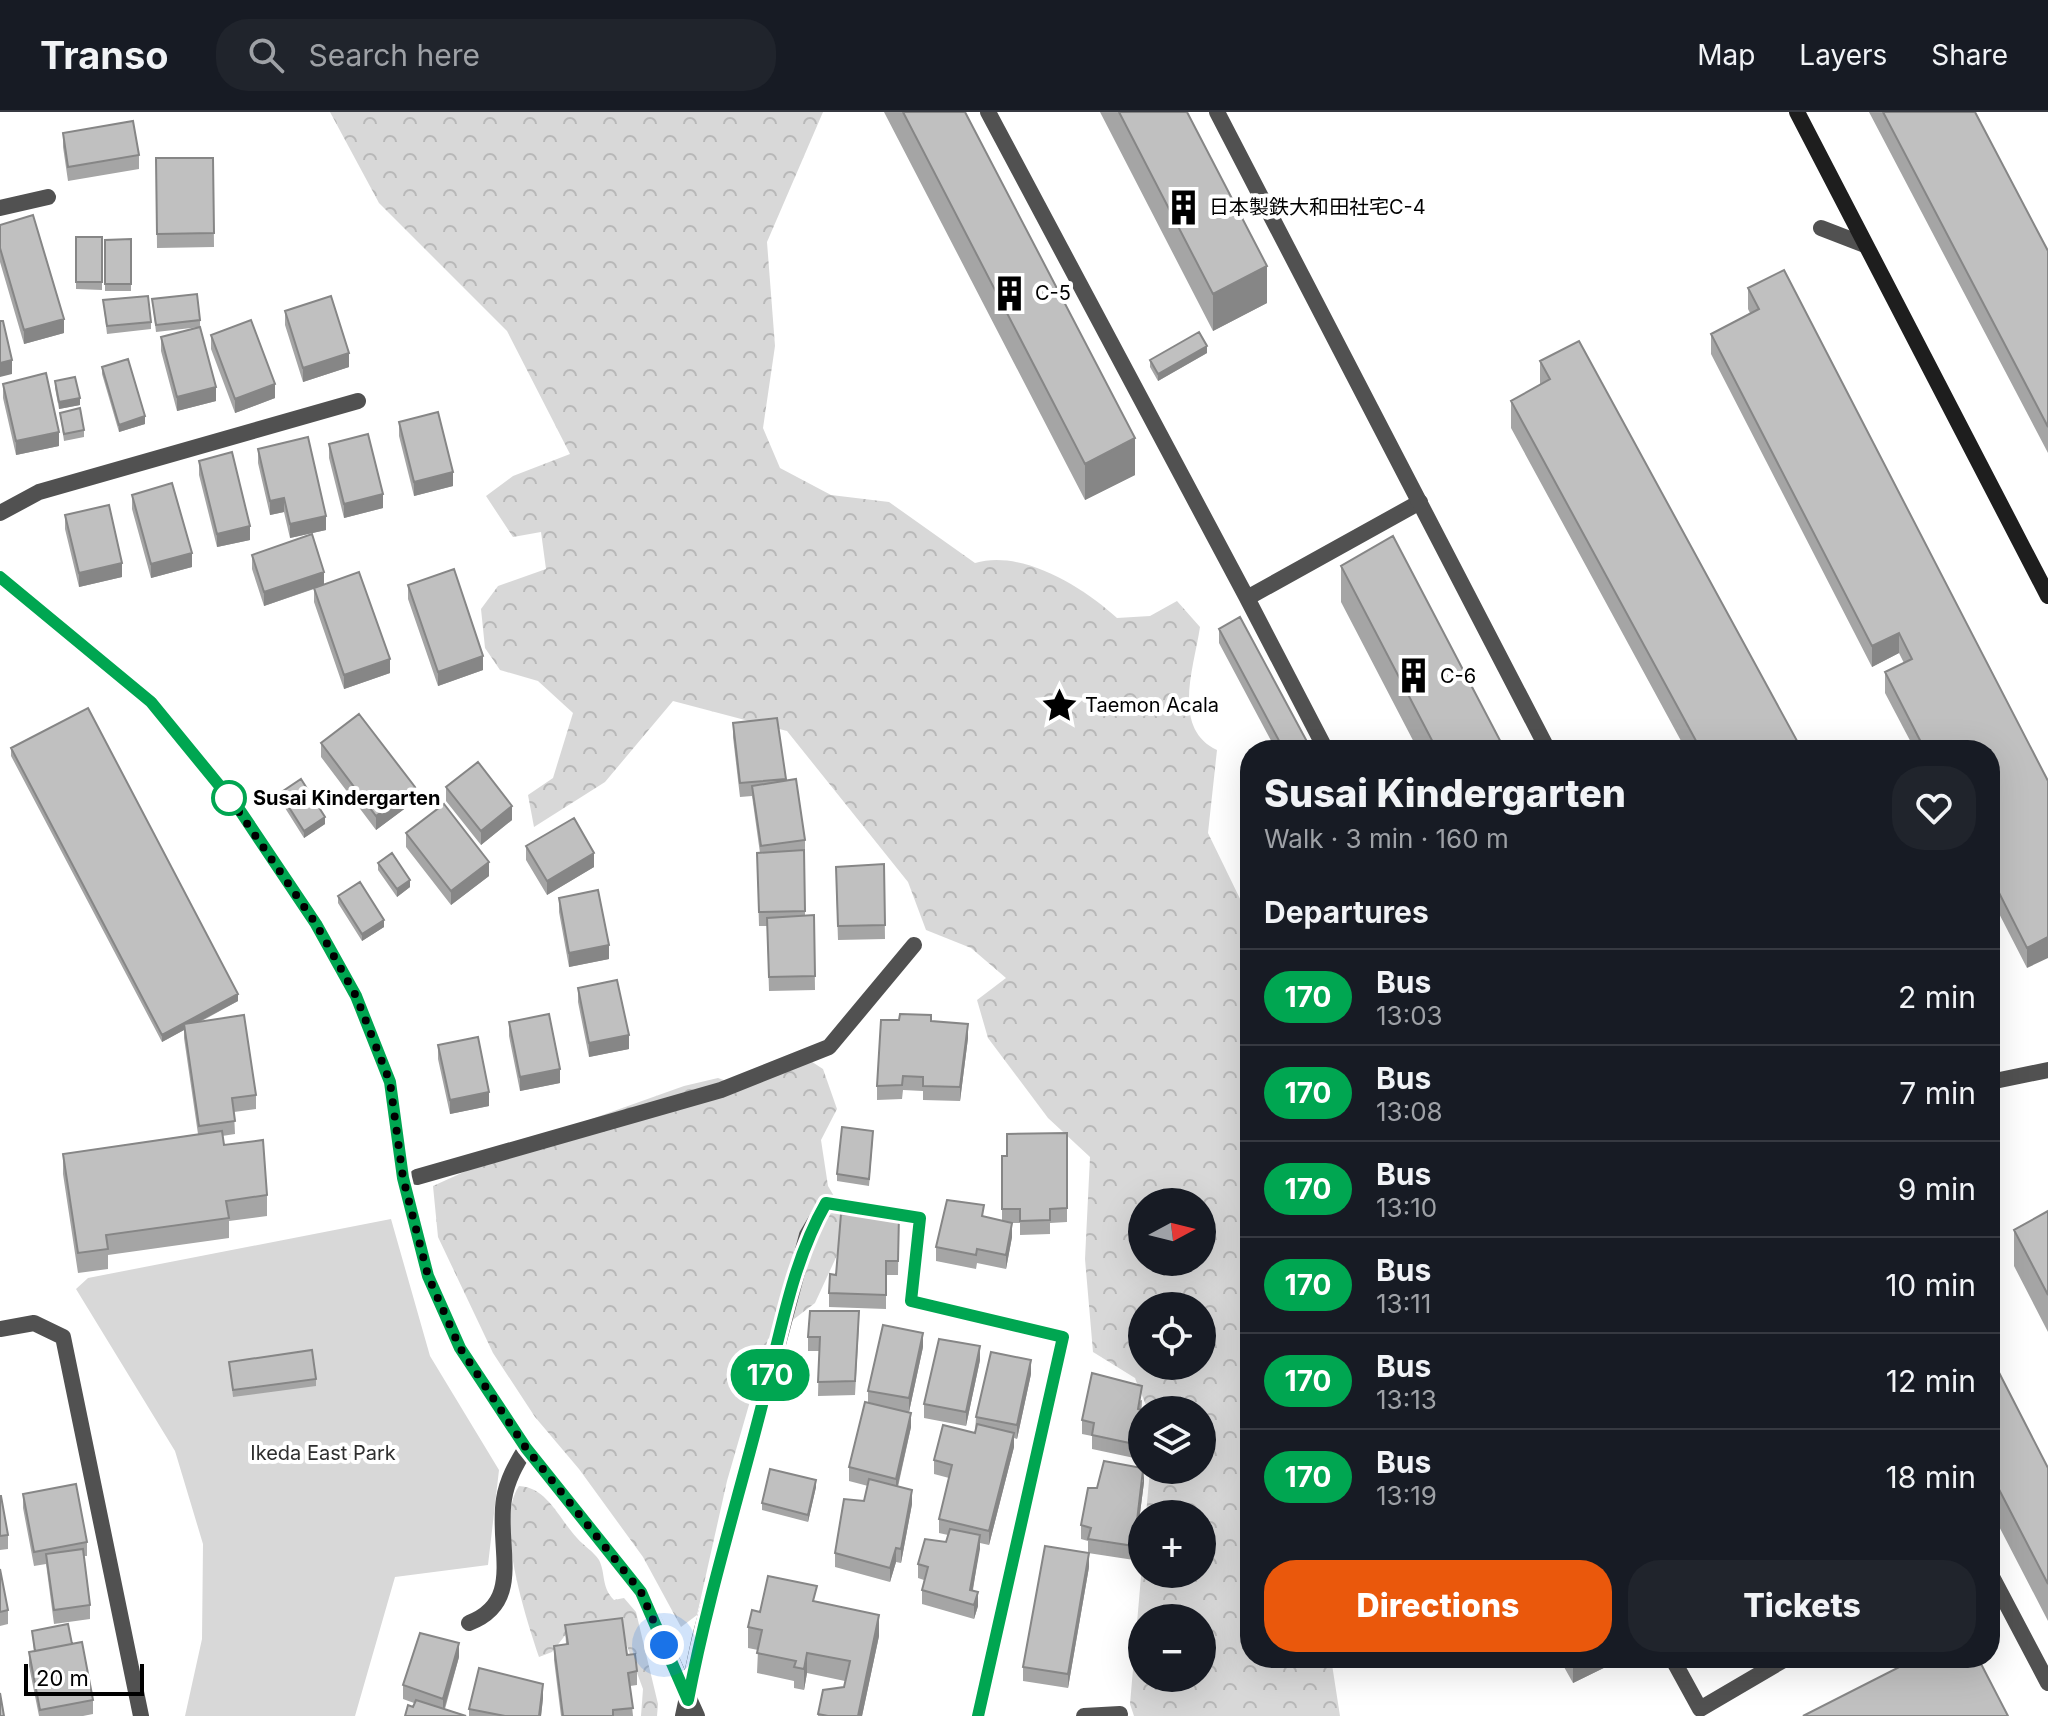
<!DOCTYPE html>
<meta charset="utf-8">
<style>
body{margin:0;font-family:Inter,"Noto Sans JP",sans-serif;background:#20242c;color:#f1f3f6;height:100vh;display:flex;flex-direction:column;font-size:30px;white-space:nowrap}
*{box-sizing:border-box;margin:0}
p{font-size:26px;color:#9ea1a6}
.icon{flex:none;width:44px;height:44px;fill:none;stroke:currentColor;stroke-width:2;stroke-linecap:round;stroke-linejoin:round}
.map{position:relative;flex:1;overflow:hidden}
.panel{position:absolute;left:1240px;top:628px;width:760px;height:928px;display:flex;flex-direction:column;background:#171b24;border-radius:32px;box-shadow:0 8px 32px #0002}
.panel>*{flex:none}
.badge{padding:0 16px;border-radius:26px;font-size:28px;line-height:52px}
.needle{width:52px;rotate:83deg}
.controls{position:absolute;left:1128px;top:1076px;display:grid;gap:16px}
.controls a{display:grid;place-items:center;width:88px;height:88px;border-radius:50%;background:#171b24;box-shadow:0 8px 32px #0002;font-size:40px}
.scale{position:absolute;left:24px;bottom:20px;width:120px;box-sizing:border-box;padding-left:8px;border:4px solid #000;border-top:0;font-size:22px;line-height:28px;white-space:nowrap;color:#000;-webkit-text-stroke:6px #fff;paint-order:stroke}
.you{position:absolute;width:40px;height:40px;margin:-20px;border:6px solid #fff;border-radius:50%;background:#1a73e8;box-shadow:0 0 0 12px #1a73e833}
.map>.badge{position:absolute;translate:-50% -50%;box-shadow:0 0 0 4px #fff}
h2{padding:0 24px;font-size:30px;line-height:72px}
.round{display:grid;place-items:center;flex:none;width:84px;height:84px;border-radius:32px;background:#20242c}
.overview{display:flex;align-items:center;justify-content:space-between;height:136px;padding:0 24px}
h1{font-size:38px;font-weight:800;line-height:60px}
.button{display:flex;gap:16px;margin-top:auto;padding:16px 24px}
.button a{flex:1;height:92px;border-radius:32px;background:#ea580c;color:#fff;font-size:32px;font-weight:800;line-height:92px;text-align:center}
.button a+a{background:#20242c;color:#f1f3f6}
ul{padding:0;list-style:none}
li{display:flex;align-items:center;gap:24px;height:96px;padding:0 24px;border-top:2px solid #363941}
li div{flex:1}
li b{display:block;font-size:30px}
li em{font-style:normal}
li .badge{min-width:88px;font-weight:700;text-align:center}
header{display:flex;align-items:center;gap:48px;box-sizing:border-box;height:112px;padding:0 40px;background:#171b24;border-bottom:2px solid #363941}
header strong{font-size:38px}
nav{display:flex;gap:44px;margin-inline-start:auto;font-size:28px}
.search{width:560px;height:72px;background:#20242c;display:flex;align-items:center;gap:20px;box-sizing:border-box;padding:0 28px;border-radius:32px;color:#9ea1a6;font-size:30px}
.map>svg:first-child{display:block}
.forest{fill:url(#forest-crowns);fill-rule:evenodd}
.green{fill:#d8d8d8}
.lines{fill:none;stroke-linecap:round;stroke-linejoin:round}
.lane{stroke:#515151;stroke-width:16}
.street{stroke:#515151;stroke-width:16}
.secondary{stroke:#1e1e1e;stroke-width:16}
.wall{fill:#a5a5a5}
.shaded-wall{fill:#868686}
.building{fill:#c0c0c0;stroke:#868686;stroke-width:2}
.line-casing{stroke:#fff;stroke-width:18}
.line{stroke:#00a651;stroke-width:12}
.walk{stroke:#000;stroke-width:8;stroke-dasharray:0 14.4}
.stop-dot{fill:#fff;stroke:#00a651;stroke-width:4}
.labels{text-anchor:middle;stroke-width:8;stroke-linejoin:round;paint-order:stroke}
.poi-label{font-size:20px;fill:#000;stroke:#fff;text-anchor:start}
.stop-label{font-size:20px;font-weight:bold;fill:#000;stroke:#fff;text-anchor:start}
.park-label{font-size:20px;fill:#2f2f2f;stroke:#fff}
</style>
<header>
<strong>Transo</strong>
<div class="search"><svg class="icon" aria-label="search" viewBox="0 0 24 24"><circle cx="10" cy="10" r="6"/><path d="M15 15l6 6"/></svg>Search here</div>
<nav><a>Map</a><a>Layers</a><a>Share</a></nav>
</header>
<div class="map">
<svg width="2048" height="1604" viewBox="0 0 2048 1604">
<defs>
<pattern id="forest-crowns" width="20" height="18" patternUnits="userSpaceOnUse" patternTransform="scale(2)"><rect width="20" height="18" fill="#d8d8d8"/><path d="M2 6a3 3 0 1 1 6 0M12 15a3 3 0 1 1 6 0" fill="none" stroke="#b8b8b8"/></pattern>
</defs>
<rect width="100%" height="100%" fill="#fff"/>
<!-- forest -->
<path class="forest" d="M330 0H823L767 130 775 234 763 316 780 356 831 383 889 390 975 451C1022 437 1083 475 1117 506L1150 504 1177 489 1200 515C1194 556 1171 616 1217 638L1208 721 1244 795 1245 847 1250 852V1546H1331L1340 1604H1134L1130 1592 1142 1453V1462H1202V1402H1146L1150 1358H1202V1298H1148L1135 1266 1093 1240 1085 1147 1090 1045 1048 1006 988 926 977 888 1006 866 971 836 926 818 908 770 787 619 673 589 605 670 534 715 528 683 553 666 573 601 538 569 500 558 485 536 481 497 498 474 546 457 541 420 513 425 486 384 513 364 570 342 507 219 379 91ZM1142 1090H1202V1150H1142ZM1142 1194H1202V1254H1142ZM1142 1506H1202V1566H1142Z
M806 946 823 957 837 997 821 1028 828 1074 851 1113 815 1191 768 1227 727 1369 697 1503 681 1515 643 1445 579 1357 535 1305 493 1241 438 1125 433 1074 541 1025 684 974 718 966 745 976Z
M519 1374C547 1375 560 1408 577 1426 583 1433 594 1440 599 1448 606 1462 601 1475 614 1488L624 1486 636 1500 658 1592 657 1604H641L643 1577 621 1518 567 1521 552 1540 539 1545C526 1506 494 1410 519 1374Z"/>
<!-- green -->
<path class="green" d="M391 1107 430 1244 499 1358 488 1453 395 1465 355 1604H185L202 1527 203 1432 175 1339 76 1177 88 1166Z"/>
<g class="lines">
<!-- lane -->
<path class="lane" d="M988 0 1247 486 1420 390
M1821 116 1865 133
M1247 486 1326 638
M1990 1461 2048 1571
M469 1511C525 1490 496 1435 504 1387 507 1368 516 1352 526 1336
M1672 1546 1700 1597 1787 1546"/>
<!-- street -->
<path class="street" d="M1217 0 1548 638
M0 96 48 85
M0 401 39 380 358 289
M0 465 151 590 241 700 316 812 356 884 390 970 403 1066 428 1164 460 1236 526 1336 641 1480 697 1604
M1990 970 2048 958
M417 1065 721 978 829 935 914 833
M0 1217 34 1211 63 1225 141 1604
M683 1604 700 1525 807 1123 826 1091 920 1106 911 1189 1063 1225 978 1604
M1084 1604 1120 1602"/>
<!-- secondary -->
<path class="secondary" d="M1797 0 2048 484"/>
</g>
<!-- wall -->
<path class="wall" d="M884 0H965L1135 363 1085 388Z
M1100 0H1187L1267 191 1213 219Z
M1869 0H1975L2048 139V341Z
M63 21 139 43V57L68 69 63 35Z
M156 46H213L214 135 157 136Z
M0 113 64 221 24 232 0 150Z
M76 125H102V178L76 177Z
M131 127V179H105V128Z
M1748 176 2048 669 2027 856 1990 784V638H1915L1885 581V560L1904 551 1899 541 1872 555 1711 242V222L1750 201 1748 197Z
M152 187 200 208V215L156 220Z
M103 188 151 210V217L107 222Z
M285 199 349 255 303 270 285 213Z
M211 223 275 286 235 301 211 237Z
M161 225 216 289 177 299 161 239Z
M1207 241 1158 269 1150 255V248Z
M1540 249 1802 638H1686L1511 316V289L1540 273Z
M102 255 145 312 119 320 102 262Z
M55 269 80 293 59 297 55 276Z
M3 272 59 334 16 343 3 286Z
M60 301 84 318V325L64 329Z
M399 310 453 374 414 384 399 324Z
M329 332 383 396 344 406 329 346Z
M258 337 326 418 290 426 284 400 270 403 258 351Z
M199 349 250 428 217 435 199 363Z
M132 383 192 455 151 466 132 397Z
M65 403 122 465 79 475 65 417Z
M252 443 324 472 390 561 344 577 314 490V477L264 494 252 457Z
M1341 454 1505 638H1418L1341 490Z
M408 473 483 558 438 574 408 487Z
M1219 517 1311 638H1276L1219 531Z
M777 606 786 669 805 728V803H814L815 878 769 879 767 814H759L757 741H760L752 684 740 685 733 625V611Z
M321 631 415 689 376 718 321 645Z
M11 636 238 889 200 910 256 983V997L234 1000 235 1022 222 1024 224 1033 267 1083V1104L229 1109V1126L108 1143V1157L78 1161 63 1062V1042L198 1022 184 926V918L162 930 11 644Z
M446 675 512 708 481 733 446 689Z
M280 681 325 712 304 726 280 688Z
M406 721 489 764 451 793 406 735Z
M526 734 594 755 547 783 526 748Z
M378 751 410 775 397 785 378 758Z
M884 752 885 827 838 828 836 769Z
M338 784 384 815 362 829 338 791Z
M559 786 609 847 569 855 559 800Z
M578 876 629 937 589 945 578 890Z
M931 909 968 926 960 989 923 988V979L903 978 902 987 877 988V974Z
M509 910 560 971 520 979 509 924Z
M438 933 489 994 450 1002 438 947Z
M1067 1021V1110L1050 1111V1122L1020 1123V1111H1012V1125L1006 1157 977 1151 976 1157 936 1149V1135L984 1105 1002 1109V1044H1007Z
M873 1026 869 1074 837 1069V1062Z
M2048 1099V1220L2014 1154V1118Z
M899 1103 898 1163H886V1197L829 1195V1181L836 1163Z
M859 1213 855 1283 818 1284 819 1239H808V1225Z
M923 1235 909 1300 911 1315 898 1375 912 1392 901 1451 896 1450 890 1470 835 1455V1441L864 1389 868 1374 849 1369V1355L868 1291V1279Z
M1990 1243 2048 1356V1509L1990 1397Z
M980 1248 966 1314 924 1306V1292Z
M229 1250 316 1267V1274L233 1285Z
M1031 1262 1017 1327 1014 1326V1335L989 1433 980 1431 973 1478 978 1494 974 1507 922 1492V1478L924 1468 918 1466V1452L946 1430 948 1423 939 1421V1407L949 1366 934 1362V1348L975 1321 976 1305Z
M1142 1288 1139 1347 1092 1337V1324L1082 1322V1308Z
M1144 1370 1134 1448 1088 1441V1429L1081 1427V1413L1097 1376Z
M816 1375 808 1410 762 1398V1391Z
M23 1382 87 1430V1444H84L90 1493V1507L54 1512 46 1452 34 1454 23 1396Z
M0 1384 8 1423V1437L0 1438Z
M1089 1455 1068 1576 1023 1569V1555Z
M0 1457 8 1498V1512L0 1514Z
M817 1490 879 1524 862 1604H818V1602L844 1575 845 1569 807 1561 804 1578 794 1576V1569L757 1561 758 1538 748 1536V1515L760 1500Z
M565 1513 627 1543 637 1559V1573L630 1574 633 1604H561L554 1548V1534L566 1532Z
M32 1519 72 1532 93 1588V1602L83 1604H39L29 1554V1540L34 1539Z
M459 1545 445 1597 413 1595 414 1591 403 1587V1573Z
M1559 1546H1622V1547L1573 1571Z
M543 1586 541 1604H469V1597Z"/>
<!-- shaded-wall -->
<path class="shaded-wall" d="M1267 154V191L1213 219V182Z
M64 207V221L24 232V218Z
M1207 234V241L1158 269V262Z
M349 241V255L303 270V256Z
M12 248V262L0 265V251Z
M275 272V286L235 301V287Z
M216 275V289L177 299V285Z
M80 286V293L59 297V290Z
M145 304V312L119 320V313Z
M59 320V334L16 343V329Z
M1135 326V363L1085 388V352Z
M453 360V374L414 384V370Z
M383 382V396L344 406V392Z
M284 386V400L270 403V389Z
M326 404V418L290 426V412Z
M250 414V428L217 435V422Z
M192 441V455L151 466V452Z
M122 451V465L79 475V461Z
M324 460V473L264 494V480Z
M1899 521V541L1872 555V534Z
M483 544V558L438 574V560Z
M390 547V561L344 577V563Z
M415 675V689L376 718V704Z
M512 694V708L481 733V719Z
M325 705V712L304 726V719Z
M594 741V755L547 783V769Z
M489 750V764L451 793V779Z
M410 768V775L397 785V777Z
M384 808V815L362 829V822Z
M2048 825V846L2027 856V836Z
M609 833V847L569 855V841Z
M238 882V889L185 917 184 912V918L162 930V923Z
M968 912V926L960 989V975Z
M629 923V937L589 945V931Z
M560 957V971L520 979V965Z
M489 980V994L450 1002V988Z
M1012 1111V1125L1006 1157V1143Z
M923 1221V1235L909 1300V1286Z
M980 1234V1248L966 1314V1300Z
M1031 1248V1262L1017 1327V1313Z
M911 1301V1315L896 1381V1367Z
M1142 1316V1330L1139 1347V1333Z
M1014 1321V1335L989 1433V1419Z
M1144 1358V1370L1134 1448V1434Z
M816 1368V1375L808 1410V1403Z
M912 1378V1392L901 1451V1437Z
M980 1423V1437L970 1492V1478Z
M896 1436V1450L890 1470V1456Z
M1089 1441V1455L1068 1576V1562Z
M978 1480V1494L974 1507V1493Z
M879 1503V1524L862 1604H858Z
M459 1531V1545L443 1601V1587Z
M807 1541V1561L804 1578V1557Z
M1573 1546H1622V1547L1573 1571Z
M543 1572V1586L541 1604H539Z"/>
<!-- building -->
<path class="building" d="M903 0H965L1135 326 1085 352Z
M1119 0H1187L1267 154 1213 182Z
M1883 0H1975L2048 139V315Z
M133 9 139 43 68 55 63 21Z
M156 46H213L214 121 157 122Z
M33 103 64 207 24 218 0 136V113Z
M76 125H102V170H76Z
M131 127V172H105V128Z
M1784 158 2048 669V825L2027 836 1990 763V638H1925L1885 560 1912 547 1899 521 1872 534 1711 222 1759 197 1748 176Z
M197 182 200 208 156 213 152 187Z
M148 184 151 210 107 214 103 188Z
M331 184 349 241 303 256 285 199Z
M251 208 275 272 235 287 211 223Z
M0 209H3L12 248 0 251Z
M200 215 216 275 177 285 161 225Z
M1199 220 1207 234 1158 262 1150 248Z
M1579 229 1802 638H1701L1511 289 1550 267 1540 249Z
M128 247 145 304 119 313 102 255Z
M46 261 59 320 16 329 3 272Z
M75 265 80 286 59 290 55 269Z
M80 296 84 318 64 322 60 301Z
M438 300 453 360 414 370 399 310Z
M368 322 383 382 344 392 329 332Z
M308 325 326 404 290 412 284 386 270 389 258 337Z
M232 340 250 414 217 422 199 349Z
M172 371 192 441 151 452 132 383Z
M109 393 122 451 79 461 65 403Z
M312 422 324 460 264 480 252 443Z
M1393 424 1505 638H1437L1341 454Z
M454 457 483 544 438 560 408 473Z
M359 460 390 547 344 563 314 476Z
M1240 505 1311 637 1284 638 1219 517Z
M88 596 238 882 162 923 11 636Z
M359 602 415 675 376 704 321 631Z
M777 606 786 667 740 671 733 611Z
M478 650 512 694 481 719 446 675Z
M301 667 325 705 304 719 280 681Z
M796 667 805 728 761 734 752 674Z
M444 692 489 750 451 779 406 721Z
M574 706 594 741 547 769 526 734Z
M804 738 805 799 759 800 757 741Z
M392 741 410 768 397 777 378 751Z
M884 752 885 813 838 814 836 755Z
M360 770 384 808 362 822 338 784Z
M598 778 609 833 569 841 559 786Z
M814 803 815 864 769 865 767 806Z
M617 868 629 923 589 931 578 876Z
M549 902 560 957 520 965 509 910Z
M900 902 931 903V909L968 912 960 975 923 974V965L903 964 902 973 877 974 881 908H899Z
M244 903 256 983 232 986 235 1009 199 1014 184 912Z
M478 925 489 980 450 988 438 933Z
M842 1015 873 1019 869 1067 837 1062Z
M222 1019 224 1033 263 1028 267 1083 226 1089 229 1106 106 1123 108 1137 78 1141 63 1042Z
M1067 1021V1096L1050 1097V1108L1020 1109V1097H1002V1044H1007V1022Z
M947 1088 984 1093 982 1104 1012 1111 1006 1143 977 1137 976 1143 936 1135Z
M2048 1099V1183L2014 1118Z
M841 1102 899 1103 898 1149H886V1183L829 1181 830 1162 836 1163Z
M810 1199H859L855 1269 818 1270 820 1225H808Z
M883 1213 923 1221 909 1286 868 1279Z
M939 1227 980 1234 966 1300 924 1292Z
M312 1238 316 1267 233 1278 229 1250Z
M991 1240 1031 1248 1017 1313 976 1305Z
M1990 1243 2048 1356V1472L1990 1360Z
M1092 1261 1142 1274 1138 1297 1142 1298V1316L1139 1333 1092 1323 1094 1311 1082 1308Z
M865 1290 911 1301 896 1367 849 1355Z
M977 1312 1014 1321 989 1419 939 1407 952 1353 934 1348 943 1313 975 1321Z
M1104 1349 1142 1356V1358H1143L1134 1434 1088 1427 1091 1416 1081 1413 1088 1376H1097Z
M770 1357 816 1368 808 1403 762 1391Z
M869 1367 912 1378 901 1437 896 1436 890 1456 835 1441 844 1387 864 1389Z
M76 1372 87 1430 34 1440 23 1382Z
M0 1384H1L8 1423 0 1424Z
M950 1417 980 1423 970 1478 978 1480 974 1493 922 1478 928 1455 918 1452 925 1427 946 1430Z
M1045 1434 1089 1441 1068 1562 1023 1555Z
M83 1437 90 1493 54 1498 46 1442Z
M0 1457 8 1498 0 1500Z
M768 1464 817 1474 813 1489 879 1503 858 1604H828L818 1602 823 1578 844 1575 850 1549 807 1541 804 1557 794 1555 796 1549 757 1541 762 1518 748 1515 752 1498 760 1500Z
M622 1506 627 1543 635 1542 637 1559 628 1561 633 1596 613 1598V1604H563L554 1534 568 1532 565 1513Z
M68 1512 72 1532 35 1539 32 1519Z
M420 1521 459 1531 443 1587 403 1573Z
M82 1530 93 1588 40 1598 29 1540Z
M1917 1546H1978L2008 1604H1803Z
M479 1556 543 1572 539 1604H505L469 1597Z
M0 1581 4 1604H0Z
M416 1588 466 1604H405L408 1593 413 1595Z"/>
<g class="lines">
<defs>
<path id="line" d="M0 465 151 590 241 700 316 812 356 884 390 970 403 1066 428 1164 460 1236 526 1336 641 1480 688 1588C707 1488 737 1391 762 1293 780 1225 791 1152 826 1091L920 1106 911 1189 1063 1225 978 1604"/>
</defs>
<!-- line casing -->
<use href="#line" class="line-casing"/>
<!-- line -->
<use href="#line" class="line"/>
<!-- walk -->
<path class="walk" d="M229 686 226 681 316 812 356 884 390 970 403 1066 428 1164 460 1236 526 1336 641 1480 664 1533"/>
</g>
<!-- icons -->
<defs>
<symbol id="building-bare" viewBox="-9 -9 18 18"><path d="M-4-6H4V6H1V3H-1V6H-4ZM-2.5-4.3h1.7v1.8h-1.7ZM.8-4.3h1.7v1.8H.8ZM-2.5-1h1.7V.8h-1.7ZM.8-1h1.7V.8H.8Z" fill="#000" stroke="#fff" stroke-width="2.5" paint-order="stroke"/></symbol>
<symbol id="sight-bare" viewBox="-9 -9 18 18"><path d="M0-6L1.8-2.2L6-1.7L2.9 1.2L3.7 5.4L0 3.3L-3.7 5.4L-2.9 1.2L-6-1.7L-1.8-2.2Z" fill="#000" stroke="#fff" stroke-width="2.5" paint-order="stroke"/></symbol>
</defs>
<g fill-rule="evenodd">
<use href="#building-bare" x="1158" y="70" width="51" height="51"/>
<use href="#building-bare" x="984" y="156" width="51" height="51"/>
<use href="#building-bare" x="1388" y="538" width="51" height="51"/>
<use href="#sight-bare" x="1034" y="568" width="51" height="51"/>
</g>
<!-- markers -->
<circle class="stop-dot" cx="229" cy="686" r="16"/>
<g class="labels">
<!-- poi labels -->
<g class="poi-label">
<text x="1209" y="102">日本製鉄大和田社宅C-4</text>
<text x="1035" y="188">C-5</text>
<text x="1440" y="571">C-6</text>
<text x="1085" y="600">Taemon Acala</text>
</g>
<!-- stop labels -->
<g class="stop-label">
<text x="253" y="693">Susai Kindergarten</text>
</g>
<!-- park labels -->
<g class="park-label">
<text x="323" y="1348">Ikeda East Park</text>
</g>
</g>
</svg>
<div class="controls">
<a><svg class="needle" viewBox="-14 -14 28 28"><path d="M0-13l5 13h-10z" fill="#e53935"/><path d="M0 13l5-13h-10z" fill="#9ea1a6"/></svg></a>
<a><svg class="icon" aria-label="locate" viewBox="0 0 24 24"><circle cx="12" cy="12" r="6"/><path d="M12 2v4M12 18v4M2 12h4M18 12h4"/></svg></a>
<a><svg class="icon" aria-label="layers" viewBox="0 0 24 24"><path d="M12 4l9 5-9 5-9-5zM3 14l9 5 9-5"/></svg></a>
<a>+</a>
<a>−</a>
</div>
<div class="scale">20 m</div>
<div class="you" style="left:664px;top:1533px"></div>
<b class="badge" style="left:770px;top:1263px;background:#00a651;color:#fff">170</b>
<section class="panel">
<div class="overview"><div><h1>Susai Kindergarten</h1><p>Walk · 3 min · 160 m</p></div><a class="round"><svg class="icon" aria-label="heart" viewBox="0 0 24 24"><path d="M12 20l-8-8c-3-5 5-10 8-4 3-6 11-1 8 4z"/></svg></a></div>
<h2>Departures</h2>
<ul>
<li><span class="badge" style="background:#00a651;color:#fff">170</span><div><b>Bus</b><p>13:03</p></div><em>2 min</em></li>
<li><span class="badge" style="background:#00a651;color:#fff">170</span><div><b>Bus</b><p>13:08</p></div><em>7 min</em></li>
<li><span class="badge" style="background:#00a651;color:#fff">170</span><div><b>Bus</b><p>13:10</p></div><em>9 min</em></li>
<li><span class="badge" style="background:#00a651;color:#fff">170</span><div><b>Bus</b><p>13:11</p></div><em>10 min</em></li>
<li><span class="badge" style="background:#00a651;color:#fff">170</span><div><b>Bus</b><p>13:13</p></div><em>12 min</em></li>
<li><span class="badge" style="background:#00a651;color:#fff">170</span><div><b>Bus</b><p>13:19</p></div><em>18 min</em></li>
</ul>
<div class="button"><a>Directions</a><a>Tickets</a></div>
</section>
</div>
